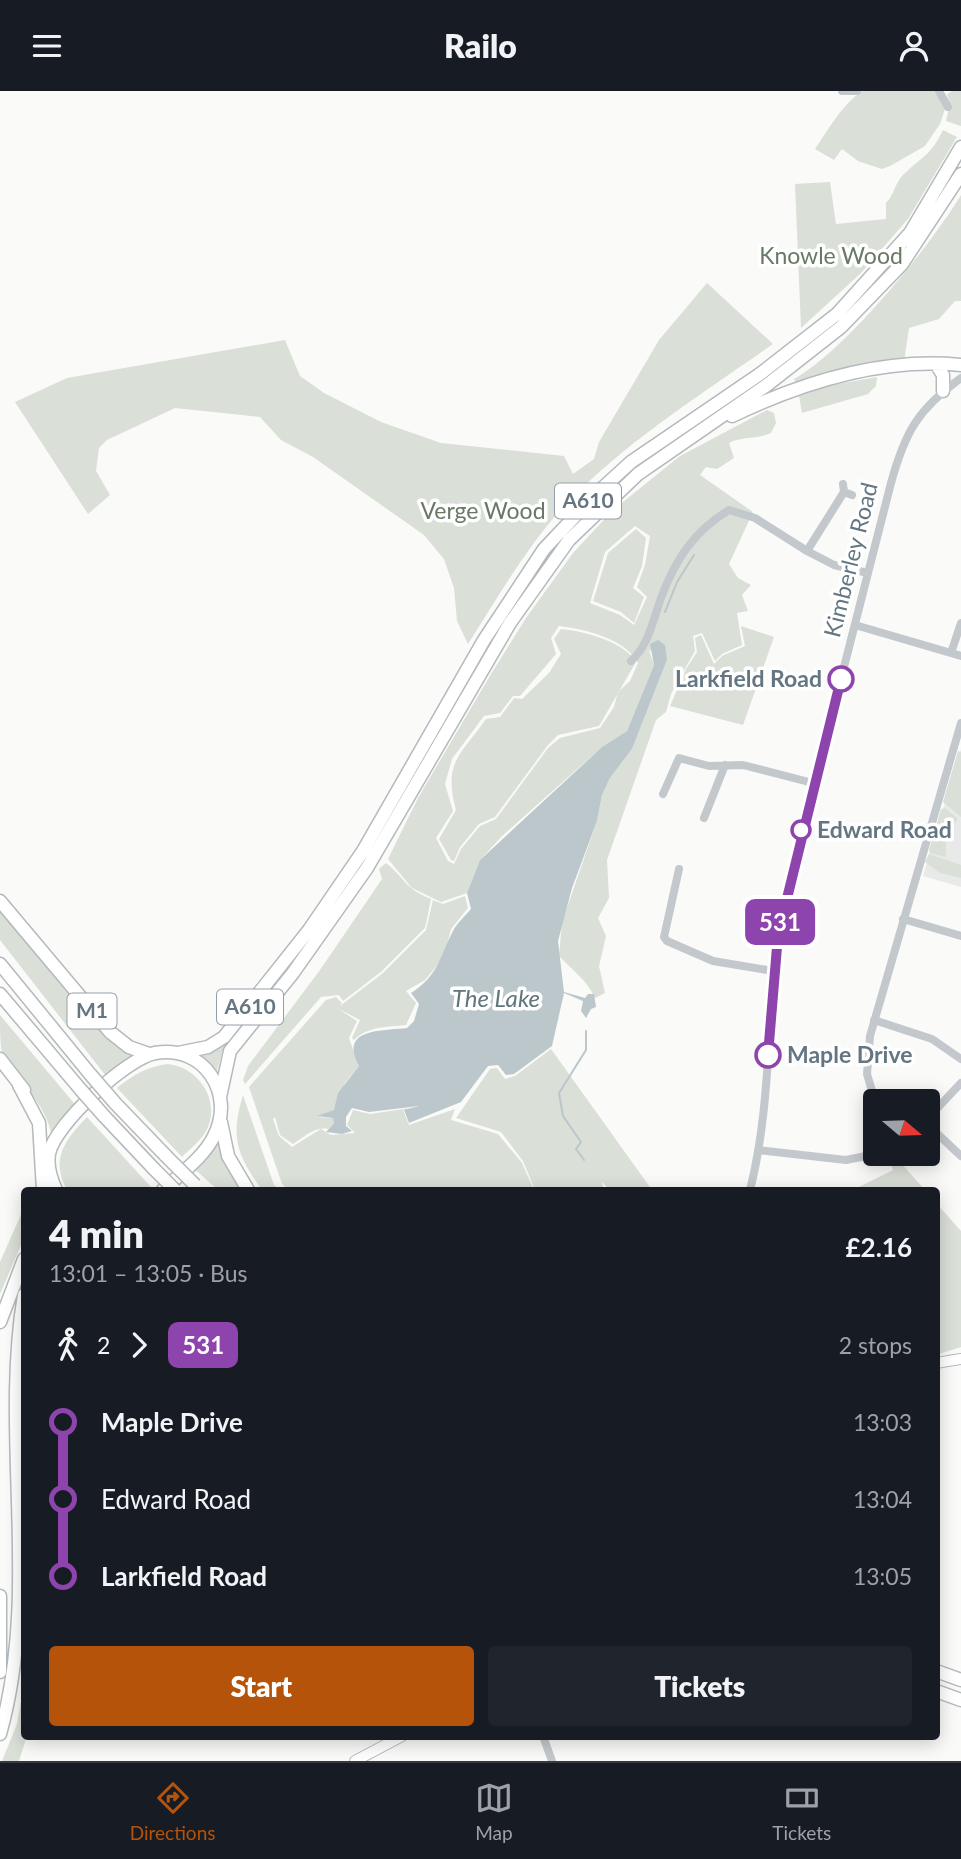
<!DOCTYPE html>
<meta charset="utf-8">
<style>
body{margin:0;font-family:Lato,sans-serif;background:#20242c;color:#f1f3f6;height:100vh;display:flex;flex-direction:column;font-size:26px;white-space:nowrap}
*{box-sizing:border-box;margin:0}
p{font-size:23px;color:#9ea1a6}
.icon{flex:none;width:38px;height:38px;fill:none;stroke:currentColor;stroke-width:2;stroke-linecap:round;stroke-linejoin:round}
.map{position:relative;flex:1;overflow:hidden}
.drawer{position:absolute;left:21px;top:1096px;width:919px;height:553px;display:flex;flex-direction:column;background:#171b24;border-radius:7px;box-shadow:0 4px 18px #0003}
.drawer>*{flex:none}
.badge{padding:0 14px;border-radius:10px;font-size:24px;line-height:46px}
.needle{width:46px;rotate:109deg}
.controls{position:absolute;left:863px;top:998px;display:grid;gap:14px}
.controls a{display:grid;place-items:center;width:77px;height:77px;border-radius:7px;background:#171b24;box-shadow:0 4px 18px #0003;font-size:35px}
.map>.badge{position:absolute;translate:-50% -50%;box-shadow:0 0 0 4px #fff}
.legs{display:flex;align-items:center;gap:10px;height:77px;padding:0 28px;font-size:23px}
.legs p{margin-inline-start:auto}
.overview{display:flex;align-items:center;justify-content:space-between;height:119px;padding:0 28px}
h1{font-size:38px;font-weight:800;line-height:52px}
.button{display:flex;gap:14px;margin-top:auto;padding:14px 28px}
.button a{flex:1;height:80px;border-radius:7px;background:#b45309;color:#fff;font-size:28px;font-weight:800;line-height:80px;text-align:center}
.button a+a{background:#20242c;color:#f1f3f6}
ul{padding:0 28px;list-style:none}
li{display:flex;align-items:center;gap:24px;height:77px;font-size:26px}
li i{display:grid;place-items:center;width:10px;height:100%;margin:0 9px;background:currentColor}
li i::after{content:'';width:18px;height:18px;margin:-9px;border:5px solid;border-radius:50%;background:#171b24}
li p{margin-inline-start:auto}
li:first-child i{background:linear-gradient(#0000 50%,currentColor 0)}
li:last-child i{background:linear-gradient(currentColor 50%,#0000 0)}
header{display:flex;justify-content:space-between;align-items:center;height:91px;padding:0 28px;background:#171b24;font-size:32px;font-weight:800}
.dock{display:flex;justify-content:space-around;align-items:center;height:98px;border-top:2px solid #363941;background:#171b24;font-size:19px;color:#9ea1a6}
.dock a{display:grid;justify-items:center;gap:4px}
.dock .current{color:#b45309}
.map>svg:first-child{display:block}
.built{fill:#e8e9e9}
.green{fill:#dadfd7;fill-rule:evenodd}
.water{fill:#bbc7cb}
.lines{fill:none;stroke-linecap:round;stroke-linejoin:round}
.stream{stroke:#bbc7cb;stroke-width:2}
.major-casing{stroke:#b5babe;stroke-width:12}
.highway-casing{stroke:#b4b9bd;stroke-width:15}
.minor{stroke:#c3c8cc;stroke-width:8}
.major{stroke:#fff;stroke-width:10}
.highway{stroke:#fff;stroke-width:12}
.highway-bridge-casing{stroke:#b4b9bd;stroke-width:15;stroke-linecap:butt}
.highway-bridge{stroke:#fff;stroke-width:12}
.line-1-casing{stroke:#fff;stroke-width:16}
.line-1{stroke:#8e44ad;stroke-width:10}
.stop-1-dot{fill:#fff;stroke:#8e44ad;stroke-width:3.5}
.labels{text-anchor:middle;stroke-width:7;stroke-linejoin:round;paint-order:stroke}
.shield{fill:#fff;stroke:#939fa8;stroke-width:2}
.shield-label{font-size:21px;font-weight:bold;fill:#657683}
.park-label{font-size:23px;fill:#687a64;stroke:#fff}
.street-label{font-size:23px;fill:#657683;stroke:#fff}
.stop-label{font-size:23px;font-weight:bold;fill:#657683;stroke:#fff;text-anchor:start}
.water-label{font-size:24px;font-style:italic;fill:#60757c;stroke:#fff}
</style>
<header><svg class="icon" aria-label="menu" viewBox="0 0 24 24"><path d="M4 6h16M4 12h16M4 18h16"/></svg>Railo<svg class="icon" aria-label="person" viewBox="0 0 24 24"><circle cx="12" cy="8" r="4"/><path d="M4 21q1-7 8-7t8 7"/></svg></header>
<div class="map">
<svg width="961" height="1670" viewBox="0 0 961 1670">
<rect width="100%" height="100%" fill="#fafaf8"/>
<!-- built -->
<path class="built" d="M961 658V796L923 785Z"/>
<!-- green -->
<path class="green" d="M862 0H935L946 15 940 33 925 55 890 75 882 78 858 70 842 58 834 69 815 58C830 36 841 15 862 0Z
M952 0H961V35L946 30 950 13 947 3Z
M943 39 957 46 908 128 861 182 801 237 795 93 830 91 836 133 886 128V112C894 104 895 92 903 84 922 65 930 66 943 39Z
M961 104V210H955L939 228 909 237 904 271 796 293 794 288C845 260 931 154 961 104Z
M707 192 773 253C708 299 638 343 581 398 534 442 502 500 468 553L457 530 454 497 444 468 424 444 313 366 281 349 260 326 175 317 107 349 99 357 96 380 110 404 88 423 15 311 67 287 285 249 300 285 324 302 381 331 441 352 564 365 573 383 594 368 599 351 659 249Z
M877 286 876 295 868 303 802 322 799 305 832 294Z
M767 319 774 322 776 332 771 342C756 349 743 345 729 352L734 367 717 378 706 376 700 384 753 421 729 473 738 487 751 494 742 504 748 520 737 522 742 554 722 563 715 570 702 542 693 545 695 560 671 603 666 621 656 629 607 769 609 807 598 827 606 845 599 875 605 902 595 907C586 888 573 880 559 865L562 831 597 730 602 704 610 687 632 658 667 569 649 559 654 574 627 640 602 656 502 745 480 769 467 802 441 811 412 797 388 768 418 707 491 583 526 527 573 462 613 419 680 365ZM635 435 650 445 645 474 637 496 647 506 634 534 620 524 590 512 605 461ZM559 535C585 538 626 548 638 572L630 590 618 601 614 616 600 637 560 647 548 657 496 728 480 735 461 758 454 773 448 770 436 747 453 720 445 693 452 668 484 625 500 622 513 605H520L556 563 551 547Z
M636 438 646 447 642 475 633 497 644 506 634 532 621 521 593 510 608 462Z
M741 535 774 546 743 634 670 615 686 578 697 561 695 547 701 544 714 573 722 565 745 555Z
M561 538C584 540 625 551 636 571L599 635 558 644 548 654 495 726 479 733 460 756 454 770 451 769 439 748 456 719C443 671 460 665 486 628L500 626 514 607 522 608 549 582 561 563 554 548Z
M958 660 961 661V726L943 711Z
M945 717 958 728 946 744V766L930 762 929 759 941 718Z
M929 763 961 774V787L940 782 925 771Z
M386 772C407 789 404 797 431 808L425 837 382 880 343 910 339 904 321 906 245 993 243 989 248 975 320 879 382 788 379 778Z
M465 805 468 817 451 838 444 866 425 889 406 900 416 912 406 934C388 936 368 935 354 949L352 947 360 929 337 917 357 930 349 947 359 975 345 992 334 1019 318 1026 333 1027 334 1032 328 1038C315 1035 304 1046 293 1053L280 1044 275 1026 273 1028 279 1045 292 1056 321 1038 331 1044 355 1042 347 1034 353 1019 370 1023 416 1016 403 1019 409 1034 455 1018 451 1029 498 1043 522 1072 534 1099H289L282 1093 249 996 326 909 336 906 342 912 340 915 383 882 426 839 433 809 443 813Z
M0 817C23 845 106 958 134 965L109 989 0 849Z
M282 882 285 883 222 961 216 984 195 964 205 961Z
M0 924 78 1017 52 1046C46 1010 17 992 2 962 0 952 0 934 0 924Z
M551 958 652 1099H610L602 1091 603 1099H535L523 1070 501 1041 456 1027 490 978 497 977 505 988 515 985Z
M168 973C199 976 223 1012 205 1042 199 1051 189 1059 182 1066L117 997C133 984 146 976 168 973Z
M243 1004 274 1094 280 1099H262C237 1064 230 1047 243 1004Z
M87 1026 151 1096 148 1099H67C50 1068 65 1049 87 1026Z
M216 1050 241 1099H218L191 1075Z
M892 1062 925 1099H853L893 1079 888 1066Z
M936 1112 961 1140V1256L936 1264Z
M23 1119 24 1147 0 1203V1171Z
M24 1593V1645H27L19 1670H2L17 1633Z"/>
<!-- water -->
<path class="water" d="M658 549 665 554 667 569 632 658 610 687 602 704 597 730 572 797 558 850 564 901 585 907 588 903H594L596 916 591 918 586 927 581 920 583 910 564 902 552 955 514 983 506 984 498 974 488 975 461 1011 409 1032 404 1019 419 1015 369 1021 352 1017 346 1026V1035L352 1040 342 1043 326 1041 334 1032 333 1027 317 1025 334 1019 338 1002 359 975C338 937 382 940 407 937L414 930 419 913 411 902C439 884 439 867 453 840 457 832 465 825 471 818L467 802 480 769 602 656 627 640 654 574 650 553Z"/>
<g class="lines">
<!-- stream -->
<path class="stream" d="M665 521 677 491 694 464
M584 1069 576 1058 581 1051 563 1025 559 1002 586 959V940"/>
<defs>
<path id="major" d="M936 1272 961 1268
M355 1670 402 1645"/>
<path id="highway" d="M936 273 943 284V300
M732 325C801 292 883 266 961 274
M0 810 110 941 129 956 149 963
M0 873 90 983
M0 903 81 999
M178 962 208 956 224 946 309 839 363 760 484 549 544 458 597 402 631 371 760 283 837 223 910 142 961 56
M0 968 24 999
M19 994 39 1032 43 1099
M220 1006 230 960 293 882 367 777 510 532 569 449 638 383 767 294 841 236 902 173 961 83
M115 1012 166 1065
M104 1025 154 1078
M221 1031 228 1065 248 1099
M56 1099C51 1088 47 1075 49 1063 54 1034 127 967 155 962 203 953 236 1002 214 1045 204 1066 180 1083 163 1099
M0 1231 24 1168
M0 1505V1581
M936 1580 961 1589
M936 1600 961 1609
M0 1643C41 1498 0 1346 24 1204"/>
</defs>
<!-- major casing -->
<use href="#major" class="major-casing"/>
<!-- highway casing -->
<use href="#highway" class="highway-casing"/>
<!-- minor -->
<path class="minor" d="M842 0H857
M939 0 948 16
M843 393 844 401 852 404
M844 401 807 460 834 474 868 482
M855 534 961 565
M951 562 961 532
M631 570C649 554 653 529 661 507 675 469 694 440 729 419L755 427 807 460
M663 703 679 667 709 675 743 674 813 692
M704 727 725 674
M679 778 664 846 667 850 713 870 773 880
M903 828 961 845
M874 929 932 948 961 968
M875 1010 867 983 870 945 961 632
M928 1027 961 992
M928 1034 961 1065
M758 1059 846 1069 881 1062
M750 1099C774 1005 765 906 784 811L891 392C905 341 918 318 961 287
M543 1645 552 1670"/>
<!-- major -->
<use href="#major" class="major"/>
<!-- highway -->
<use href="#highway" class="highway"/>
<defs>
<path id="highway-bridge" d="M90 983 115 1012
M81 999 104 1025
M166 1065 195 1094
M154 1078 175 1099"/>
</defs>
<!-- highway-bridge casing -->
<use href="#highway-bridge" class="highway-bridge-casing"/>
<!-- highway-bridge -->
<use href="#highway-bridge" class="highway-bridge"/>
</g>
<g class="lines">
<defs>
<path id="line-1" d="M768 964 778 844 841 588"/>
</defs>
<!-- line-1 casing -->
<use href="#line-1" class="line-1-casing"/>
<!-- line-1 -->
<use href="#line-1" class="line-1"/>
</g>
<!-- markers -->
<g class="stop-1-dot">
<circle cx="841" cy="588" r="12"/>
<circle cx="801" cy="739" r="9"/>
<circle cx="768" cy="964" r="12"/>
</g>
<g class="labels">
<!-- shield labels -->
<g class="shield">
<rect x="555" y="392.5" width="66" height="35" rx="5"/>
<rect x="217" y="898.5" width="66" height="35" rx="5"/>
<rect x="67.5" y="902.5" width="49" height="35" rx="5"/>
</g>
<g class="shield-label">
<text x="588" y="417">A610</text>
<text x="250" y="923">A610</text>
<text x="92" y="927">M1</text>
</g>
<!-- park labels -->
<g class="park-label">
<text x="831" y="173">Knowle Wood</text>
<text x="483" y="428">Verge Wood</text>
</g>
<!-- street labels -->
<g class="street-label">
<text transform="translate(851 469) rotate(-76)" y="8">Kimberley Road</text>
</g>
<!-- stop labels -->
<g class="stop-label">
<text x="822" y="596" text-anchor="end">Larkfield Road</text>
<text x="817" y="747">Edward Road</text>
<text x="787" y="972">Maple Drive</text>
</g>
<!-- water labels -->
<g class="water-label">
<text x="496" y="916">The Lake</text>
</g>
</g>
</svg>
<div class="controls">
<a><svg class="needle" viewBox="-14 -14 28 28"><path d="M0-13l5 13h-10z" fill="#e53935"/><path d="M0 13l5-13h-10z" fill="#9ea1a6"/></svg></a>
</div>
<b class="badge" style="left:780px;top:831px;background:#8e44ad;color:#fff">531</b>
<section class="drawer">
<div class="overview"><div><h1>4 min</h1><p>13:01 – 13:05 · Bus</p></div><b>£2.16</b></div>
<div class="legs"><svg class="icon" aria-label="walk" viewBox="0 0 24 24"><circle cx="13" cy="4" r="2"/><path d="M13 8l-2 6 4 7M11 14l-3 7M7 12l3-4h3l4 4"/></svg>2<svg class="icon" aria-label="forward" viewBox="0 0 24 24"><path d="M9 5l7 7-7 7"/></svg><b class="badge" style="background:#8e44ad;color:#fff">531</b><p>2 stops</p></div>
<ul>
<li><i style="color:#8e44ad"></i><b>Maple Drive</b><p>13:03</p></li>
<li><i style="color:#8e44ad"></i><span>Edward Road</span><p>13:04</p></li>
<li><i style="color:#8e44ad"></i><b>Larkfield Road</b><p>13:05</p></li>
</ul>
<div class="button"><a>Start</a><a>Tickets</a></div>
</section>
</div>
<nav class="dock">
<a class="current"><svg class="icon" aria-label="directions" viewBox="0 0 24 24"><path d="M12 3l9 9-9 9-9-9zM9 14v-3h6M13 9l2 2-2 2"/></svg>Directions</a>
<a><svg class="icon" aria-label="map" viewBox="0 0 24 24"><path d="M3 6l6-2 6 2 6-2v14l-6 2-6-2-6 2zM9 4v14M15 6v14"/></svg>Map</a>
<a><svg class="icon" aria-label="tickets" viewBox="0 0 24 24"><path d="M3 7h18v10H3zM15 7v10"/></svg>Tickets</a>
</nav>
